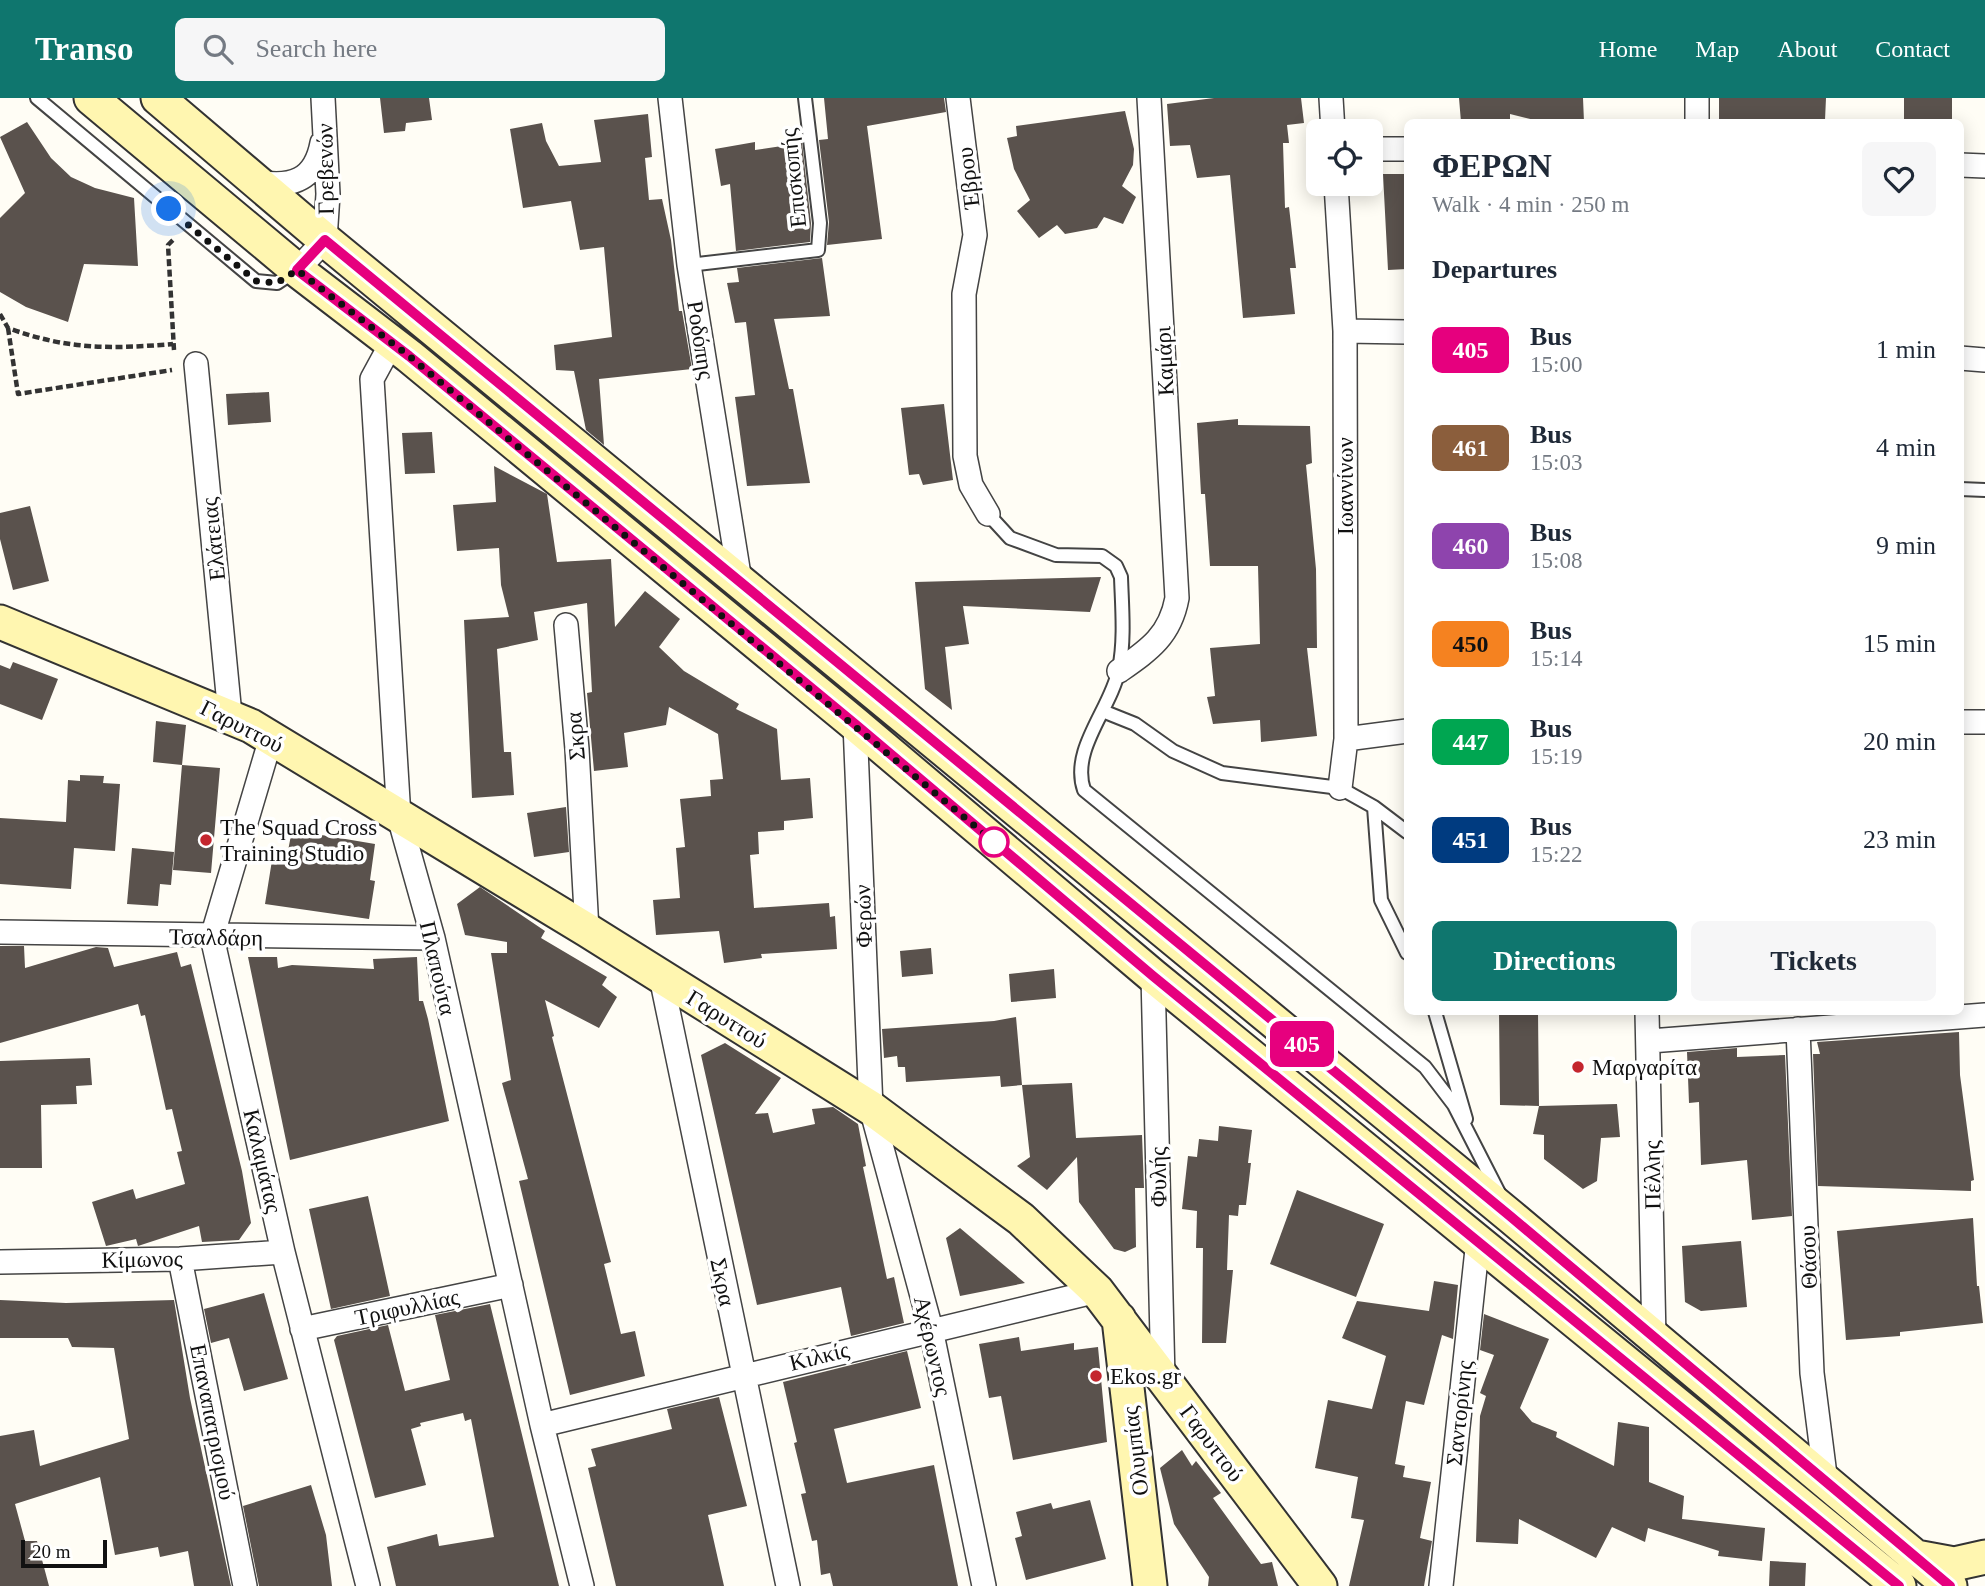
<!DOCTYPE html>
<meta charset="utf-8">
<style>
body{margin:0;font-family:Georgia,serif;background:#f6f6f7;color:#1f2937;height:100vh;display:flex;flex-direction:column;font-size:26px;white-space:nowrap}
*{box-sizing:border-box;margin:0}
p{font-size:23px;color:#747a83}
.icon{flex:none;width:38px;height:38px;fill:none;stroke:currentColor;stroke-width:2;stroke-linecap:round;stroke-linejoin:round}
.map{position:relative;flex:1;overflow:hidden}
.side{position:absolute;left:1404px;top:21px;width:560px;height:896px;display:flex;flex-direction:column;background:#fff;border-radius:10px;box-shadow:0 4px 18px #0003}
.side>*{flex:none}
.badge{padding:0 14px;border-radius:10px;font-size:24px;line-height:46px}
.tools{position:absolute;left:1306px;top:21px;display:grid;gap:14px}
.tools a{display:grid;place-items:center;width:77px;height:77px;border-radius:10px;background:#fff;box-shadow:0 4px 18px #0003;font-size:35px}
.scale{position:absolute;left:21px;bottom:18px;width:86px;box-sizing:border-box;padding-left:7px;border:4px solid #111;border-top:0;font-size:19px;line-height:24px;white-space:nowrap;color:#111;-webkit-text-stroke:5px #fff;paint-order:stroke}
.you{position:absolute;width:35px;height:35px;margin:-18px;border:5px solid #fff;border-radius:50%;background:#1a73e8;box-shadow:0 0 0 10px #1a73e833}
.map>.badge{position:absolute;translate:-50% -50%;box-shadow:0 0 0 4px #fff}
h2{padding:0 28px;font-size:26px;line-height:63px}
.round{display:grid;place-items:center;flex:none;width:74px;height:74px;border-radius:10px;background:#f6f6f7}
.overview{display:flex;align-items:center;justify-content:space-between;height:119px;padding:0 28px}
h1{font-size:33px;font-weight:700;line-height:52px}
.button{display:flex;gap:14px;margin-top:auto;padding:14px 28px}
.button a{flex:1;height:80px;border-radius:10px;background:#0f766e;color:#fff;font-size:28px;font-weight:700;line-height:80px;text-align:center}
.button a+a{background:#f6f6f7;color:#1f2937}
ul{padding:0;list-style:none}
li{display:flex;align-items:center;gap:21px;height:98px;padding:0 28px}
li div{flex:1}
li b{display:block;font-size:26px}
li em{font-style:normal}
li .badge{min-width:77px;font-weight:700;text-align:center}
header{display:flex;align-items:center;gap:42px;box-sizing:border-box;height:98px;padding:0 35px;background:#0f766e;color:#fff}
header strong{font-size:33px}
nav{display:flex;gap:38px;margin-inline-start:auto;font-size:24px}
.search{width:490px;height:63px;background:#f6f6f7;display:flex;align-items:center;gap:18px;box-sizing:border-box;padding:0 24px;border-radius:10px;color:#747a83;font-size:26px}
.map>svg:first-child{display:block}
.building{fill:#5a524d}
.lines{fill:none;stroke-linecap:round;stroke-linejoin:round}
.lane-casing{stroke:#444;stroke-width:16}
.street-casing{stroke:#444;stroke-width:26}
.secondary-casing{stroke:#333;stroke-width:37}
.path{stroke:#333;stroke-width:4.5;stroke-dasharray:7 3.5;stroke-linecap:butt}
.lane{stroke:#fff;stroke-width:12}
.street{stroke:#fff;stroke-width:23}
.secondary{stroke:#fff6b0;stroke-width:33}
.line-casing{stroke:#fff;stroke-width:16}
.line{stroke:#e6007e;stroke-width:10}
.walk{stroke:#111;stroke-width:7;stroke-dasharray:0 12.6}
.poi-dot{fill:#c4262e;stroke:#fff;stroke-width:2.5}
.stop-dot{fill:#fff;stroke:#e6007e;stroke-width:3.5}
.labels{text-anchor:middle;stroke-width:7;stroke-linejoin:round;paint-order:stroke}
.street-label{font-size:23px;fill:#111;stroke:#fff}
.poi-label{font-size:23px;fill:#111;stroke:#fff;text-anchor:start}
</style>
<header>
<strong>Transo</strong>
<div class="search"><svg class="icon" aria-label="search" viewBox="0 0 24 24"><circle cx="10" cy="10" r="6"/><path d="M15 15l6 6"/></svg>Search here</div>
<nav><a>Home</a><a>Map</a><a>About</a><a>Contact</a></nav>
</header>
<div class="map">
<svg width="1985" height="1488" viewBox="0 0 1985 1488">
<rect width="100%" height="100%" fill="#fffdf5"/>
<!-- building -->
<path class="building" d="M380 0H429L432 22 406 25 405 33 384 35Z
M824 0H944L946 14 867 28 882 141 827 147 829 124 819 42 828 41Z
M1214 0H1301L1304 25 1287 27 1289 45H1283L1285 110 1289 109 1296 170H1290L1295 216 1243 220 1230 77 1197 80 1190 47 1170 48 1167 6Z
M1459 0H1583L1584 24H1543L1510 16V24H1461Z
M1719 0H1826L1825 22 1740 24V21H1719Z
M1904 0H1952V24H1904Z
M1125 13 1134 51 1133 67 1122 88 1136 99 1123 126 1104 119 1097 130 1065 136 1057 127 1039 140 1017 113 1030 102 1014 71 1007 40 1017 38 1016 28Z
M648 16 652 59 645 60 649 102 662 101 671 142 679 213H682L692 271 599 281 604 347 586 332 574 273 556 272 554 247 612 239 604 149 580 152 571 103 523 110 510 31 542 25 546 43 559 68 601 64 594 22Z
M27 24 51 60 71 79 95 90 134 100 138 168 84 166 68 224 26 209 0 194V120L25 95 0 39Z
M755 44V52L802 45 811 125 810 144 736 153 730 86 721 88 715 51Z
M1383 76H1407V171L1388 172Z
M822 160 830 218 774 221 789 291H793L810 385 747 388 735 299 755 297 746 224 735 225 727 185 739 184 737 170Z
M269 294 271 324 228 327 226 296Z
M944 306 953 382 923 387 919 376 909 377 901 310Z
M1238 321V327L1310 328 1312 365 1306 367 1316 471 1317 550H1307L1317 638 1261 644 1260 622 1213 626 1207 599 1215 598 1210 550 1260 546 1258 468H1210L1205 396H1201L1197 325Z
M432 334 435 375 405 376 402 335Z
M494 368 547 396 557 464 611 461 615 529 645 493 680 521 659 549 684 573 739 606 736 611 777 631 781 682 810 680 813 720 784 723V732L758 734 759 756 750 757 754 810 829 805 830 819 835 818 837 851 761 856 762 860 724 865 719 833 656 837 653 802 680 800 676 750 685 749 680 701 711 698 710 682 723 681 718 636 669 609 666 627 624 635 628 669 594 673 587 595 592 594 587 505 534 514 538 542 497 551 504 654H511L514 697 472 700 464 522 509 519 501 487 499 450 457 453 453 407 496 404Z
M30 408 49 483 13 492 0 441V415Z
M1101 479 1090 514 963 508 969 546 945 549 952 612 925 591 915 484Z
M13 564 58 581 42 622 0 606V567L10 571Z
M156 623 186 627 182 667 153 664Z
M182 667 220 670 211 775 173 772Z
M80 677 104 678 103 685 120 686 115 753 74 750 71 791 0 786V720L66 724 68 682 80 683Z
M566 709 569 754 534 759 527 715Z
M292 732 375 746 370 782 375 783 369 821 265 806 273 756 287 758Z
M132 750 174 754 171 787 160 786 158 808 127 806Z
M480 789 545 833 541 840 607 879 602 887 617 899 599 930 545 902 554 938 552 939 611 1164 604 1166 621 1236 635 1233 645 1278 570 1297 519 1083 528 1081 502 985 511 982 491 855H507V844L465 837 457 806Z
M0 848H24L25 870 96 849 108 850 114 869 177 854 181 869 191 866 242 1073 251 1125 239 1142 202 1144 199 1128 138 1148 136 1141 106 1148 92 1104 133 1091 136 1101 185 1086 177 1054 182 1053 172 1011 166 1012 145 917 141 918 138 906 0 945Z
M931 850 933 876 902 879 900 853Z
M248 859H277L278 870 292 867 374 871 373 861 417 859 419 903H423L428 921 449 1023 290 1062Z
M1054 871 1056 900 1011 904 1009 876Z
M1499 914H1538L1539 1008 1500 1007Z
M1016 919 1022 987 1001 989 1000 978 906 984 905 969H898L897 958 884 960 882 931 994 923Z
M1959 934 1960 977 1974 1082 1971 1083V1093L1818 1088 1813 956H1820L1817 944Z
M725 945 781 980 755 1016 768 1015 773 1035 815 1026 812 1011 833 1009 858 1026 866 1068 863 1069 887 1181 894 1179 904 1225 851 1238 841 1189 757 1207 701 957Z
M1737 950V959L1785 957 1792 1118 1752 1122 1747 1062 1701 1067 1699 1004 1689 1005 1687 954Z
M90 960 92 987 76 988 77 1006 41 1007 42 1070H0V963Z
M1072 985 1076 1040 1142 1037 1144 1090H1135L1136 1149 1125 1154 1114 1151 1079 1104 1077 1059 1047 1092 1017 1068 1030 1059 1022 987Z
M1617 1006 1620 1039 1601 1040 1597 1083 1583 1091 1544 1061V1037L1533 1036 1539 1008Z
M1219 1028 1252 1032 1248 1065H1251L1246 1107H1239L1238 1118 1229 1117 1227 1172H1233L1226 1245H1202L1203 1150H1196L1197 1113 1182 1111 1188 1058 1197 1059 1199 1041 1218 1043Z
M1297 1092 1384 1126 1356 1199 1270 1166Z
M368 1098 390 1198 331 1211 309 1111Z
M1973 1120 1977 1188H1979L1983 1225 1900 1234V1238L1846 1242 1837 1133Z
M960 1130 1025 1185 960 1198 946 1140Z
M1741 1143 1747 1209 1701 1213 1685 1204 1682 1148Z
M1434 1183 1458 1187 1453 1241 1442 1237 1424 1307 1406 1303 1395 1366 1405 1368 1403 1379 1431 1384 1420 1440 1432 1443 1424 1488H1349L1364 1422 1351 1420 1358 1379 1315 1370 1328 1302 1372 1311 1386 1258 1342 1240 1357 1203 1429 1213Z
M264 1195 288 1281 244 1293 229 1240 211 1245 204 1211Z
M0 1202 66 1205 174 1202 190 1300 231 1488H194L188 1453 160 1459 158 1449 115 1457 100 1379 15 1406 25 1443H37L49 1488H0V1338L34 1332 40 1368 129 1341 114 1250 72 1249 68 1240H0Z
M490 1206 559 1488H396L387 1449 437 1436 439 1448 494 1439 471 1321 465 1323 463 1315 420 1325 421 1328 411 1331 426 1387 375 1400 334 1242 337 1238 388 1227 405 1293 450 1282 435 1217Z
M1484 1216 1549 1241 1520 1310 1532 1324 1557 1334 1556 1339 1614 1368 1618 1324 1649 1329V1384L1684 1398 1682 1421 1765 1430 1762 1463 1718 1458 1719 1453 1648 1430 1645 1444 1612 1429 1596 1460 1519 1421 1518 1446 1476 1444 1480 1318 1486 1298 1480 1295 1494 1257 1480 1252Z
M1019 1239 1021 1253 1074 1245V1252L1098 1249 1107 1344 1013 1362 1001 1298 989 1300 979 1246Z
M907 1253 921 1310 834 1331 847 1385 934 1367 958 1488H833L830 1475 821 1477 817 1442 812 1443 801 1396 806 1395 794 1345 797 1344 783 1284Z
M719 1299 747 1408 708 1417 724 1488H616L588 1370 596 1368 591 1351 672 1331 667 1311Z
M1182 1352 1192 1368 1196 1363 1221 1395 1213 1400 1261 1466 1272 1464 1278 1488H1208L1209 1479 1174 1426 1160 1370Z
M311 1387 326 1437 332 1488H259L243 1408Z
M1090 1402 1106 1461 1026 1482 1015 1440 1022 1438 1016 1414 1051 1405 1053 1411Z
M1770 1463 1806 1465 1805 1488H1769Z"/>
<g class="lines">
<defs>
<path id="lane" d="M37 0 256 183 277 185 295 173
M689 167 818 152 820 125 805 0
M1960 391 1985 392
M988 416 1010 440 1056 457 1102 458 1116 468 1121 479C1122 509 1125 542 1119 571 1111 611 1070 651 1084 692L1425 969 1454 1007 1499 1095
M1105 614 1135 626 1173 653 1222 675 1340 690 1374 709 1407 734
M1374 709 1381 802 1407 855
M1435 914 1466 1021"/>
<path id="street" d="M670 0 689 167 740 483
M958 0 975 137 964 196 965 358 971 387 988 416
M1331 0 1333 33
M1697 24V0
M1370 51H1407
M1960 67 1985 68
M257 84C291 90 315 83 322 45
M1336 86 1345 233 1346 641 1340 690
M297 172 325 142 328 96 323 0
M1345 233 1407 234
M391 246 372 281 399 719 433 840 542 1327 582 1488
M1960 260 1985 262
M196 266 230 617
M566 527 577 651 587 832
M1119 573C1149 552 1170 538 1177 500L1149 0
M1960 624H1985
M855 626 871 1010 931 1231 984 1488
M271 640 212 839 283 1154 368 1488
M1346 641 1407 633
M0 834 433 840
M1153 878 1163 1280
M661 879 788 1488
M1647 914 1654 1241
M1798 931 1812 1275 1826 1385
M1650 943 1985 917
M180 1161 245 1488
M0 1164 180 1161 283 1154
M302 1231 511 1187
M542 1327 1097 1193
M1441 1488 1478 1142"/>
<path id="secondary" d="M91 0 297 172 409 258 855 626 1153 878 1899 1488
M158 0 325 142 1510 1118 1950 1488
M0 524 251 628 587 832 871 1010 945 1065 1021 1121 1097 1193 1320 1488
M1119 1221 1150 1488
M1916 1459 1954 1466 1985 1459"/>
</defs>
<!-- lane casing -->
<use href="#lane" class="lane-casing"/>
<!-- street casing -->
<use href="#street" class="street-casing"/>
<!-- secondary casing -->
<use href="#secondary" class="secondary-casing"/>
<!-- path -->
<path class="path" d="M0 216 8 230C68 252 110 251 173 246
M8 230 18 296 172 272
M174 252 168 147 175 140"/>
<!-- lane -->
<use href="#lane" class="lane"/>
<!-- street -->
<use href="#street" class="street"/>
<!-- secondary -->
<use href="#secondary" class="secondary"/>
</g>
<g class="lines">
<defs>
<path id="line" d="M1899 1488 1153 878 855 626 409 258 297 172 325 142 1510 1118 1950 1488"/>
</defs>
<!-- line casing -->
<use href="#line" class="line-casing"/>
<!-- line -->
<use href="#line" class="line"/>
<!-- walk -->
<path class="walk" d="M169 111 256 183 277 185 297 172 409 258 994 744"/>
</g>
<!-- markers -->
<g class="poi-dot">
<circle cx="206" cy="742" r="7"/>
<circle cx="1578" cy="969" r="7"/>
<circle cx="1096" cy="1278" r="7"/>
</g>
<circle class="stop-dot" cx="994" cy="744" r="14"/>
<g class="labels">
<!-- street labels -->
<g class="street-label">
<text transform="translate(325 71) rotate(-91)" y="8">Γρεβενών</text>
<text transform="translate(793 80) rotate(-96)" y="8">Επισκοπής</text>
<text transform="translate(968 80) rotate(-97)" y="8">Έβρου</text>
<text transform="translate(701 242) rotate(81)" y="8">Ροδόπης</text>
<text transform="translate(1164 263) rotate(-93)" y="8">Καμάρι</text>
<text transform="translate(1345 388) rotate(-90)" y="8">Ιωαννίνων</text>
<text transform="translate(213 441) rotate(-96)" y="8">Ελάτειας</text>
<text transform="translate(242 628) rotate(27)" y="8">Γαρυττού</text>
<text transform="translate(575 638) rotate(-95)" y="8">Σκρα</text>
<text transform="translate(863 818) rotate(-92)" y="8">Φερών</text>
<text transform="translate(216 839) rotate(1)" y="8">Τσαλδάρη</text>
<text transform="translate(438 870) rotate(77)" y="8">Πλαπούτα</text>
<text transform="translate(727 921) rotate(32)" y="8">Γαρυττού</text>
<text transform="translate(263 1063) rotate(77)" y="8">Καλαμάτας</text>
<text transform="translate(1652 1077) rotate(-91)" y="8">Πέλλης</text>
<text transform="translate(1158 1079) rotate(-91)" y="8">Φυλής</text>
<text transform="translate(1808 1159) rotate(-92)" y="8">Θάσου</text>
<text transform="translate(142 1161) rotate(-1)" y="8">Κίμωνος</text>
<text transform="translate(723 1184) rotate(78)" y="8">Σκρα</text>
<text transform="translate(407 1209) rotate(-12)" y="8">Τριφυλλίας</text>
<text transform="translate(933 1248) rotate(77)" y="8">Αχέρωντος</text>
<text transform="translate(819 1258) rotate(-14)" y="8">Κιλκίς</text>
<text transform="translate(1459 1315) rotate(-84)" y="8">Σαντορίνης</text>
<text transform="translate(213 1324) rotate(79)" y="8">Επαναπατρισμού</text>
<text transform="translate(1212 1345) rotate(53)" y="8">Γαρυττού</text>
<text transform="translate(1135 1353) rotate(-97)" y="8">Ολυμπίας</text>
</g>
<!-- poi labels -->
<g class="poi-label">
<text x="220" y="737">The Squad Cross<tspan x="220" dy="26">Training Studio</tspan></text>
<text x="1592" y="977">Μαργαρίτα</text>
<text x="1110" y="1286">Ekos.gr</text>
</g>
</g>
</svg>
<div class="tools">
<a><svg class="icon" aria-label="locate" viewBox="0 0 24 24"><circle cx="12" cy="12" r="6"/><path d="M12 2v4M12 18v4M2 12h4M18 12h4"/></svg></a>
</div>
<div class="scale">20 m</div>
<div class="you" style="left:169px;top:111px"></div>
<b class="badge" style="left:1302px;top:946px;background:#e6007e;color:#fff">405</b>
<section class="side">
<div class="overview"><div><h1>ΦΕΡΩΝ</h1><p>Walk · 4 min · 250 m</p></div><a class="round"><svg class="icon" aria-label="heart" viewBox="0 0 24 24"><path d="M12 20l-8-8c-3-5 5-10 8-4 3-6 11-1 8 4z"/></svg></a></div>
<h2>Departures</h2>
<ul>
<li><span class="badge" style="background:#e6007e;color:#fff">405</span><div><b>Bus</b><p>15:00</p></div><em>1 min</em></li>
<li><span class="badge" style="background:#8b5e3c;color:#fff">461</span><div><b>Bus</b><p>15:03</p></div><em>4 min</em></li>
<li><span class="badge" style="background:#8e44ad;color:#fff">460</span><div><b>Bus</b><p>15:08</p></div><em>9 min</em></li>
<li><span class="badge" style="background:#f58220;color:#111">450</span><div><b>Bus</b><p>15:14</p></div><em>15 min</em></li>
<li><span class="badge" style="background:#00a651;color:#fff">447</span><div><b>Bus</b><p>15:19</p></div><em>20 min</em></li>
<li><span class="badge" style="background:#003b80;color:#fff">451</span><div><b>Bus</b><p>15:22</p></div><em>23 min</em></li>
</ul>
<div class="button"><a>Directions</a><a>Tickets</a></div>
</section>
</div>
